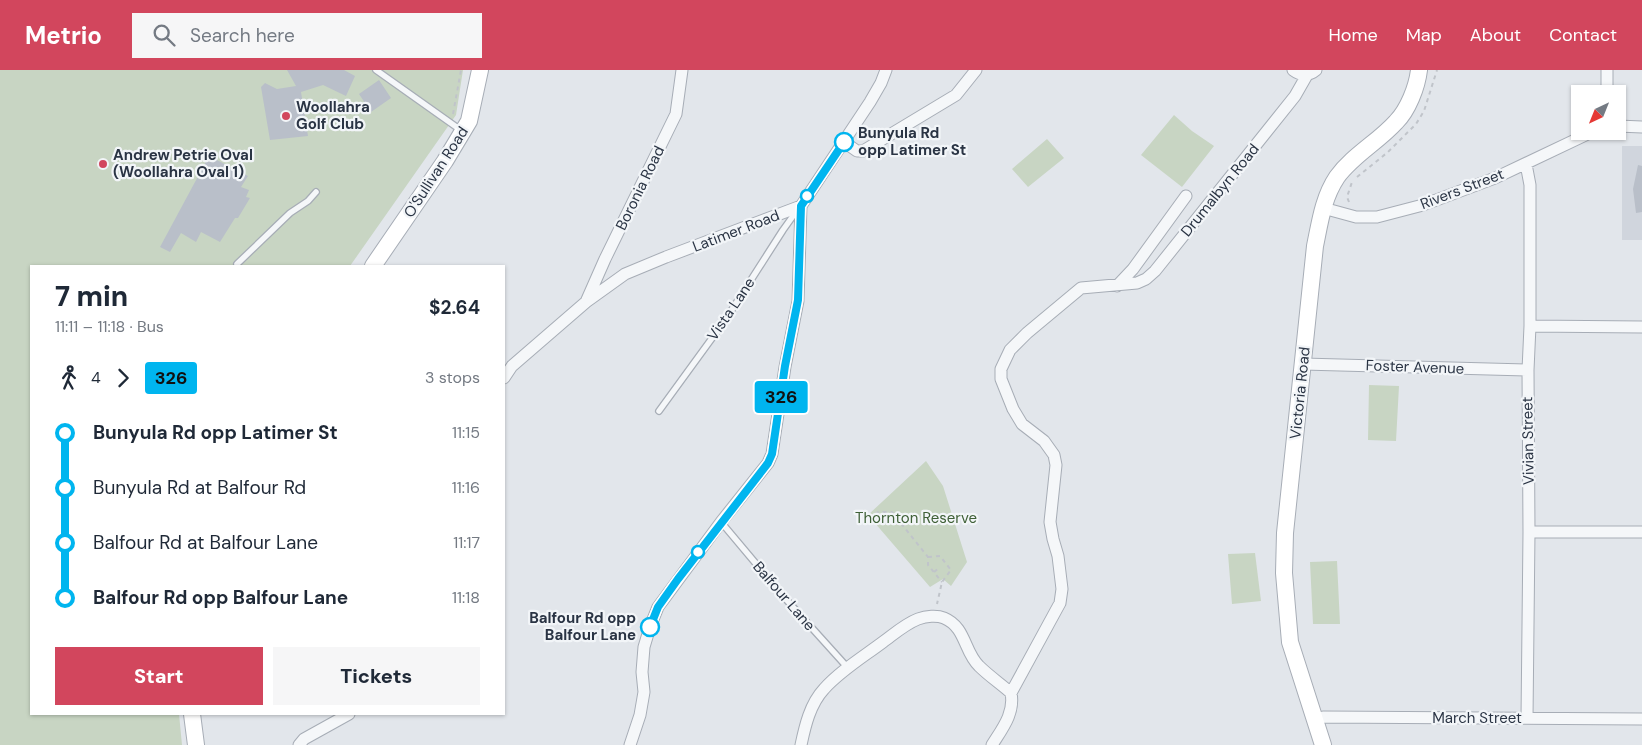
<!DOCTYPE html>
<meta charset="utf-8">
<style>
body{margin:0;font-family:"DM Sans",sans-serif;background:#f6f6f7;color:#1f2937;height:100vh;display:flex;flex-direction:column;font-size:19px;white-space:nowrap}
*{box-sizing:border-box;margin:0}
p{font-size:16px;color:#747a83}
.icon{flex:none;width:28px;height:28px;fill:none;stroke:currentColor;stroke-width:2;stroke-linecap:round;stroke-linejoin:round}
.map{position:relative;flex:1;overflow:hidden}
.side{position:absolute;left:30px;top:195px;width:475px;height:450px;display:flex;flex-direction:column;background:#fff;border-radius:0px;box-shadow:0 1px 4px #0004}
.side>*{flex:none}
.badge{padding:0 10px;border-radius:4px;font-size:18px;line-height:32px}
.needle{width:32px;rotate:223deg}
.controls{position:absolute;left:1571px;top:15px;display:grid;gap:10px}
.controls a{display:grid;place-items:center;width:55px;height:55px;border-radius:0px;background:#fff;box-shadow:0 1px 4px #0004;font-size:25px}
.map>.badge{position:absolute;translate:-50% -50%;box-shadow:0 0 0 2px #fff}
.legs{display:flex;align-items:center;gap:8px;height:55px;padding:0 25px;font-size:16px}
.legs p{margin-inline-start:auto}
.headline{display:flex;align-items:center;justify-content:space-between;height:85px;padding:0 25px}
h1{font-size:28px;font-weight:800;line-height:38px}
.primary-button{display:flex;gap:10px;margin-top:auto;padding:10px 25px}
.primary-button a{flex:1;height:58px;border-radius:0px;background:#d2465d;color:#fff;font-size:20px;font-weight:800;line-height:58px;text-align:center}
.primary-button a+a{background:#f6f6f7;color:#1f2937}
ul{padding:0 25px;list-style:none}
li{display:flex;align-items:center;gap:18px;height:55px;font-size:19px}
li i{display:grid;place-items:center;width:8px;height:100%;margin:0 6px;background:currentColor}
li i::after{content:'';width:12px;height:12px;margin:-6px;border:4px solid;border-radius:50%;background:#fff}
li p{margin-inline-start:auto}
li:first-child i{background:linear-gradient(#0000 50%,currentColor 0)}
li:last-child i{background:linear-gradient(currentColor 50%,#0000 0)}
header{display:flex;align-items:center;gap:30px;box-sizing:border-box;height:70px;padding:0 25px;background:#d2465d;color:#fff}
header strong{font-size:24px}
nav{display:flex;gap:28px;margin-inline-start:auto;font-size:18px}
.search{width:350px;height:45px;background:#f6f6f7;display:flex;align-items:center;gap:12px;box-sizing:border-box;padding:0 18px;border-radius:0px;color:#747a83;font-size:19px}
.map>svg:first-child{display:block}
.built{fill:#d0d5dd}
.green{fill:#c8d5c3}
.building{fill:#b9bfc9}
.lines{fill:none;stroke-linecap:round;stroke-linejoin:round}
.lane-casing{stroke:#a7adb6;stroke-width:8}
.street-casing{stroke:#a7adb6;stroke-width:13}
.secondary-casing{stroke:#a7adb6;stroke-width:18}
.path{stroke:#c0c4ca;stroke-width:2;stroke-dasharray:4 4;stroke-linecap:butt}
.lane{stroke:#f5f7f9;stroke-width:5.5}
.street{stroke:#f5f7f9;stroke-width:11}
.secondary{stroke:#fff;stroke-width:16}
.line-1-casing{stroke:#fff;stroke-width:11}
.line-1{stroke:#00b5ef;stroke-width:8}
.poi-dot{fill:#d2465d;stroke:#f2f5f8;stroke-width:2}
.stop-1-dot{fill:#fff;stroke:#00b5ef;stroke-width:2.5}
.labels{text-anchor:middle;stroke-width:4.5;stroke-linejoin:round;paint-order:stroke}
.poi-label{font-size:15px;font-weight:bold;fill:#2a3444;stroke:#f2f5f8;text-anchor:start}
.stop-label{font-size:15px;font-weight:bold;fill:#2a3444;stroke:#f2f5f8;text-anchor:start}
.street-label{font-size:15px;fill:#2a3444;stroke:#f2f5f8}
.park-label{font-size:15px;fill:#3f6037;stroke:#f2f5f8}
</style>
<header>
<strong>Metrio</strong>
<div class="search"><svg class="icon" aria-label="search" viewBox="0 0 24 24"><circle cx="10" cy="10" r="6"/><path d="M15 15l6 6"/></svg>Search here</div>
<nav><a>Home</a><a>Map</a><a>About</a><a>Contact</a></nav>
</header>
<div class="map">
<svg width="1642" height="675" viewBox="0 0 1642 675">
<rect width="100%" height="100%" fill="#e2e6eb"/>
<!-- built -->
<path class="built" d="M1622 76H1642V170H1622Z"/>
<!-- green -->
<path class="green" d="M0 0H463L456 45 350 196H31V644H179L182 675H0Z
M1174 45 1192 61 1214 76 1182 117 1141 85Z
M1047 69 1064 88 1028 117 1012 99Z
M1369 315 1399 316 1396 371 1368 370Z
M926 391 943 416 967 492 951 516 943 509 930 517 868 445Z
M1255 483 1261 531 1232 534 1228 484Z
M1337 491 1340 554H1313L1310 492Z"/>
<!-- building -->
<path class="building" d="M287 0H344L355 6 346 26 323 15 301 22 308 66 270 70 261 17 265 13 277 19 296 16Z
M379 10 391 28 371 42 359 24Z
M209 86 248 106 241 117 249 120 246 127 250 128 238 148H235L220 172 201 162 196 172 181 163 170 182 160 177Z
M1638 95 1642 96V142L1636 143 1633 119Z"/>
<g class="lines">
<defs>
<path id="lane" d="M376 0 462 61
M237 194 290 143 308 131 316 122
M659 341 726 249 783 160 798 139
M721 452 784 527 848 598"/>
<path id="street" d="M1293 0C1301 6 1309 6 1316 0
M1607 24V0
M1618 56 1642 57
M844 72 857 81H863L956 25 976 0
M1526 94 1530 115V256L1528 300 1529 462 1527 648
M1323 138 1356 147H1377L1423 135 1495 108 1594 61
M1117 216 1133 199 1186 126
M586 232 605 189 676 44 682 0
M1530 256 1642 257
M1303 294 1528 300
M504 308 512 296 586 232 625 204 666 187 801 136 870 32 881 13 886 0
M1529 462H1642
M1314 651 1323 647 1642 649
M299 675 304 669 349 644
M630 675 640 645 644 622 642 602 644 577 650 557 658 537 721 452 768 393 772 384 785 297 798 231 801 136
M801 675C805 656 810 634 824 619 840 601 863 587 883 572 894 564 905 554 918 549 926 546 937 545 944 548 966 557 964 582 979 596 989 606 1001 614 1011 623
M992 675C1002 659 1015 643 1011 623L1060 533 1062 519 1058 486 1053 469 1050 452 1056 395 1054 385 1044 371 1022 354 1013 339 1001 309V299L1010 280 1027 263 1081 218 1137 213 1146 209 1155 201 1295 26 1307 5"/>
<path id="secondary" d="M373 196 445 91 469 51 480 0
M192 644 196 675
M1323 675 1290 572 1284 503 1285 463 1315 176C1320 152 1323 128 1337 107 1353 85 1378 72 1396 52 1408 40 1417 17 1419 0"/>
</defs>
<!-- lane casing -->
<use href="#lane" class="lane-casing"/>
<!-- street casing -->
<use href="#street" class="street-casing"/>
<!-- secondary casing -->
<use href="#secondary" class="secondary-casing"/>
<!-- path -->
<path class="path" d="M453 44 461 0
M1357 107 1388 82 1416 54 1424 41 1437 0
M1349 132 1347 127 1352 112
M869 449 878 442H892L928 487V495L942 512
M928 487 940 486 951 500 942 512 937 534
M934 502 939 498"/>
<!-- lane -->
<use href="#lane" class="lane"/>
<!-- street -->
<use href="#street" class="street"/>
<!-- secondary -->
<use href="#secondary" class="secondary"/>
</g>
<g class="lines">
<defs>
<path id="line-1" d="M650 557 658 537 678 509 768 393 772 384 785 296 798 230 801 136 844 72"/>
</defs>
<!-- line-1 casing -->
<use href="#line-1" class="line-1-casing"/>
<!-- line-1 -->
<use href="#line-1" class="line-1"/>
</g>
<!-- markers -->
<g class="poi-dot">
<circle cx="286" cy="46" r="5"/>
<circle cx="103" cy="94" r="5"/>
</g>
<g class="stop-1-dot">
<circle cx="844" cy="72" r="9"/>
<circle cx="807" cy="126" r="6"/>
<circle cx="698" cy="482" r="6"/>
<circle cx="650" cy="557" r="9"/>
</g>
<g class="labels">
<!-- poi labels -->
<g class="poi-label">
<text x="296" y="42">Woollahra<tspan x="296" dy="17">Golf Club</tspan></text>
<text x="113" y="90">Andrew Petrie Oval<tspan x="113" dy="17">(Woollahra Oval 1)</tspan></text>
</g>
<!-- stop labels -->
<g class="stop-label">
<text x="858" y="68">Bunyula Rd<tspan x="858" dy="17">opp Latimer St</tspan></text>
<text x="636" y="553" text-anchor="end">Balfour Rd opp<tspan x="636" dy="17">Balfour Lane</tspan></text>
</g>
<!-- street labels -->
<g class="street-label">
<text transform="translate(436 102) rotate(-57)" y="5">O'Sullivan Road</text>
<text transform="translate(640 118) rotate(-64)" y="5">Boronia Road</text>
<text transform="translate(1462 119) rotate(-21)" y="5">Rivers Street</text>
<text transform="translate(1220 120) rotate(-51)" y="5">Drumalbyn Road</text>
<text transform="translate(736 161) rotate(-21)" y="5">Latimer Road</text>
<text transform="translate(731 239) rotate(-56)" y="5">Vista Lane</text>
<text transform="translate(1415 297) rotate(2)" y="5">Foster Avenue</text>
<text transform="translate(1300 323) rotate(-84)" y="5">Victoria Road</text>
<text transform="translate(1528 371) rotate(-91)" y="5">Vivian Street</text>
<text transform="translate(784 526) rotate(49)" y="5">Balfour Lane</text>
<text x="1477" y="653">March Street</text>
</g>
<!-- park labels -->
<g class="park-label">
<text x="916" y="453">Thornton Reserve</text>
</g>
</g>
</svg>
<div class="controls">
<a><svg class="needle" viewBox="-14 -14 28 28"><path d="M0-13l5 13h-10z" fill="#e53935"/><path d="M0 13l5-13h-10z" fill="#747a83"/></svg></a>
</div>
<b class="badge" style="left:781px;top:327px;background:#00b5ef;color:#111">326</b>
<section class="side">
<div class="headline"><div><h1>7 min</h1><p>11:11 – 11:18 · Bus</p></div><b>$2.64</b></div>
<div class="legs"><svg class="icon" aria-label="walk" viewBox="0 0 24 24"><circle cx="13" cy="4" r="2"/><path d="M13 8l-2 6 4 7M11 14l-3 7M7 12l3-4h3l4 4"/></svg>4<svg class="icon" aria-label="forward" viewBox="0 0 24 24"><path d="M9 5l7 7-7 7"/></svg><b class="badge" style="background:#00b5ef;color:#111">326</b><p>3 stops</p></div>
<ul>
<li><i style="color:#00b5ef"></i><b>Bunyula Rd opp Latimer St</b><p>11:15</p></li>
<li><i style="color:#00b5ef"></i><span>Bunyula Rd at Balfour Rd</span><p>11:16</p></li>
<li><i style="color:#00b5ef"></i><span>Balfour Rd at Balfour Lane</span><p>11:17</p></li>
<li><i style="color:#00b5ef"></i><b>Balfour Rd opp Balfour Lane</b><p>11:18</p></li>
</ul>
<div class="primary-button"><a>Start</a><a>Tickets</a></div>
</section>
</div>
